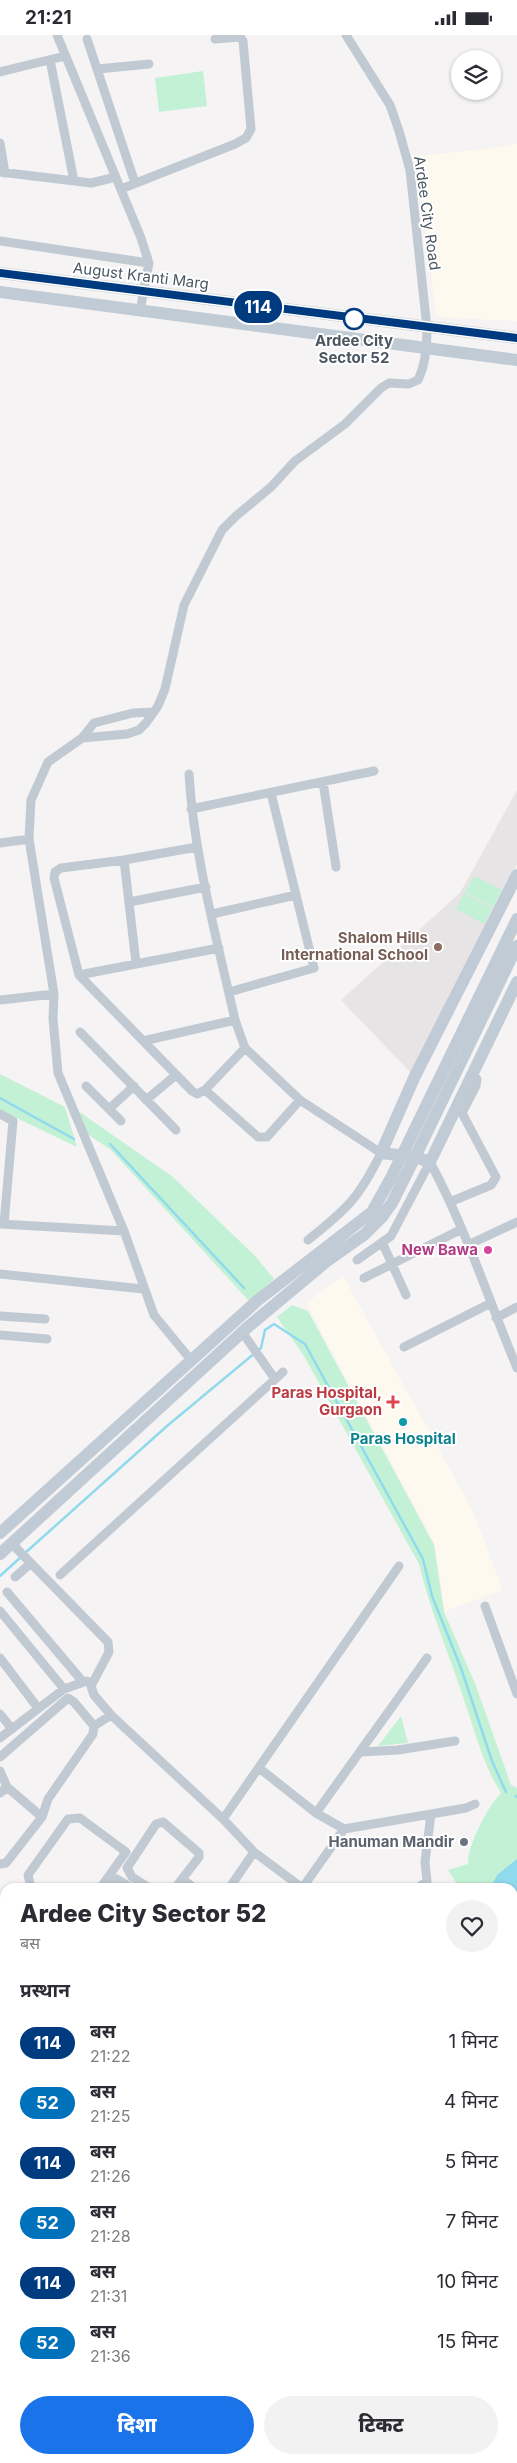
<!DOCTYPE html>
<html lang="hi">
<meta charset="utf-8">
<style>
body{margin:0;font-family:Inter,"Noto Sans Devanagari",sans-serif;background:#f2f2f3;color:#2b2b33;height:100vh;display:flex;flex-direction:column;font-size:19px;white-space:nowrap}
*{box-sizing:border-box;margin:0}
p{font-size:16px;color:#7c7c81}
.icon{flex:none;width:28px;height:28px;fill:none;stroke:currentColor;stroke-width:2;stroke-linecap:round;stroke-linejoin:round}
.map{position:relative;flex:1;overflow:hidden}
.details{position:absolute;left:0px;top:1848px;width:518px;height:581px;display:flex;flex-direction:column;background:#fff;border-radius:15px 15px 0 0;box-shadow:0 1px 4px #0004}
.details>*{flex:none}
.badge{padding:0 10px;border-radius:16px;font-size:18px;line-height:32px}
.fabs{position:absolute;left:451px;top:15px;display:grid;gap:10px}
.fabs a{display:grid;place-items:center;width:50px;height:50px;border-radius:50%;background:#fff;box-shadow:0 1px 4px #0004;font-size:25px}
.map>.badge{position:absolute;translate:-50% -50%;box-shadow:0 0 0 2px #fff}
h2{padding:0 20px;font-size:19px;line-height:45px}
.round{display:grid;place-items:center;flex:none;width:52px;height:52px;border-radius:26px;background:#f2f2f3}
.head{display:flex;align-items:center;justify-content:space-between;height:85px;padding:0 20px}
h1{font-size:24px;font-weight:800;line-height:38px}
.cta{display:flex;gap:10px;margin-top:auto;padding:10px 20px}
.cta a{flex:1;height:58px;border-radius:30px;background:#1a73e8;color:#fff;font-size:20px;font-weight:800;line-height:58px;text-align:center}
.cta a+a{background:#f2f2f3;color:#2b2b33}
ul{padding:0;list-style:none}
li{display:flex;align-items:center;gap:15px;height:60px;padding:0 20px}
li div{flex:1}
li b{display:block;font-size:19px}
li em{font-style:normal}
li .badge{min-width:55px;font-weight:700;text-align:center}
.status{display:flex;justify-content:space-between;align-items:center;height:35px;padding:0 25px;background:#fff;direction:ltr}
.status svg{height:14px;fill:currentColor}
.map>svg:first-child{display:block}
.commercial{fill:#fdf9ef}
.education{fill:#e6e4e5}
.green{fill:#c3f1d5}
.water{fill:#90daee}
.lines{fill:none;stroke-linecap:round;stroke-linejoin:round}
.stream{stroke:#90daee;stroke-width:2.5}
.street{stroke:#c1cad2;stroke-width:9}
.secondary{stroke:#c1cbd6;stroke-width:12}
.line-casing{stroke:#fff;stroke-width:11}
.line{stroke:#003b80;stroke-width:8}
.stop-dot{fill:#fff;stroke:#003b80;stroke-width:2.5}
.education-dot{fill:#8d6e63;stroke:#fff;stroke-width:2}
.hotel-dot{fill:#d1479c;stroke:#fff;stroke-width:2}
.health-dot{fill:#e0444e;stroke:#fff;stroke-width:2}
.culture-dot{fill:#0f9aa8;stroke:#fff;stroke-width:2}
.worship-dot{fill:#6b7280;stroke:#fff;stroke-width:2}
.labels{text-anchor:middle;stroke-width:4;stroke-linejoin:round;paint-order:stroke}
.street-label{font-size:15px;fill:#4a5661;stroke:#fff}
.stop-label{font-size:15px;font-weight:bold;fill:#4a5661;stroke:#fff}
.education-label{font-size:15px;font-weight:bold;fill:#785e54;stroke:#fff;text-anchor:end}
.hotel-label{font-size:15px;font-weight:bold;fill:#b23c85;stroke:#fff;text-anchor:end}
.health-label{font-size:15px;font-weight:bold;fill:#be3a42;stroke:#fff;text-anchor:end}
.culture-label{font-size:15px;font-weight:bold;fill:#0d838f;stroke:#fff}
.worship-label{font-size:15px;font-weight:bold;fill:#5b616d;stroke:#fff;text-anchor:end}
</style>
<div class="status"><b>21:21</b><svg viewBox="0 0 49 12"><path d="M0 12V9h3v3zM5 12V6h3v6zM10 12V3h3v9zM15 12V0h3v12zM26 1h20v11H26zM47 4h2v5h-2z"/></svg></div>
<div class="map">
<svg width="517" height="2428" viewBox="0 0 517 2428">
<rect width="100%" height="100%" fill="#f5f3f3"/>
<!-- commercial -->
<path class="commercial" d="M517 108V286L436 282 418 121 495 113Z
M343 1241 472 1474 503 1555 445 1576 435 1509 306 1268Z"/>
<!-- education -->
<path class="education" d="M517 755V829L411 1038 341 965 460 858Z
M0 2070 5 2074V2154L0 2161Z"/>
<!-- green -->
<path class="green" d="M203 36 207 71 159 77 155 43Z
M474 841 502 855 493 872 465 857Z
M464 858 492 873 484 889 456 874Z
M0 1039 65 1072 77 1112 0 1075Z
M78 1076 173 1142 255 1221 274 1244 249 1266 111 1115 86 1098Z
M292 1270 308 1276 434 1510 444 1577 476 1651 511 1750 517 1753V1876L513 1878 512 1852H459L448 1835 468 1829C467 1811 488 1771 501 1758 481 1726 472 1686 459 1650 445 1609 429 1571 419 1529L304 1321 277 1282Z
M401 1681 408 1708 378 1711Z
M517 1903V2008L513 2005 512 1906Z"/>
<!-- water -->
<path class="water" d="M517 1824V1871L513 1872 512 1852H491L497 1840Z"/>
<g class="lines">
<!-- stream -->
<path class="stream" d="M0 1063 74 1104
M110 1109 244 1253
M25 1518 167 1391 261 1313 265 1295 274 1289 305 1309 423 1524 432 1561 461 1633 492 1726 506 1757
M0 1541 21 1522
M516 1761 517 1762"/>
<!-- street -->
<path class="street" d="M57 0 141 203 149 228 140 276
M87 4 135 148
M50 25 74 146
M98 34 149 29
M0 37 65 21
M0 108 5 138
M0 137 91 148 116 142
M121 154 235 109 246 103 251 94 243 6 240 2 215 4
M0 206 149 228
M82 703 94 688 133 678 154 677
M189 739C194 822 217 904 235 985L245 1013 300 1065 381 1118C359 1163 347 1174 308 1205
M323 747 336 832
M191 774 374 736
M0 808 29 804
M197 812 124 825 61 833 55 837 54 843 79 940 192 1056 197 1059 205 1055 245 1013
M124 825 136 928
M129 867 206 852
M212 879 296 860
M79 940 219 913
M229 957 314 933 271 758
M0 965 54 959
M80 997 176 1095
M143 1006 235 985
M86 1051 121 1086
M205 1055 258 1102H267L300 1065
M146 1065 176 1040
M109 1074 134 1051
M0 1079 13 1086 4 1189
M430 1127C466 1194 488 1263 517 1333
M450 1167 491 1150 496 1142 462 1078 476 1051 477 1044 472 1040
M0 1189 124 1196
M382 1207 406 1260
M470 1209 517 1187
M357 1225 391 1201 430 1127
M0 1239 143 1254
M364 1243 462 1194
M0 1281 45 1284
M496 1283 517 1272
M242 1297 275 1344
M0 1300 47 1304
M404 1312 491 1268
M191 1325 154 1280 124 1196 58 1038 53 984 54 959 29 804 31 765 48 727 82 703 127 699 139 695 146 688 158 671 165 654 184 570 222 495 236 481 271 452 295 426 345 389 381 353 389 348 409 349 418 345C426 329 427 310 427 293L410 135 399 96 390 70 346 0
M14 1507 17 1514 108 1607 109 1617 91 1651 94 1660 111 1680 223 1784 254 1817 301 1852
M60 1540 283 1337
M15 1542 31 1528
M7 1557 83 1647
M485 1571 517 1659
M0 1576 64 1654
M0 1623 38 1673
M0 1679 12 1694
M0 1703 64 1654 87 1646
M360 1717 398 1715 455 1706
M0 1722 68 1663 74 1667 94 1691
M259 1733 316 1778 344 1794 466 1773 475 1769
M0 1736 7 1752 0 1758
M7 1752 42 1782
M316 1778 427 1623
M223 1784 399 1531
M0 1829 6 1828 42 1782 48 1764 93 1699 94 1691 111 1680
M183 1845 193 1852
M31 1852 28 1840 68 1784 80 1783 126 1817 101 1852
M111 1852 117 1844 130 1852
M148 1852 132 1842 127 1833 156 1789 163 1787 199 1818V1822L176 1852
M230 1852 254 1817
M303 1852 344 1794
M419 1852 427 1846 425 1827 431 1779
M0 1884 5 1881
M512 1884 517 1882
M0 1931 5 1935
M512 2004 517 2007
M0 2040 5 2033
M0 2065 5 2069
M512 2071 517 2064
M512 2174 517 2168
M0 2189 5 2182
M512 2286 517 2289
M512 2300 517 2294
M0 2304 5 2297
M0 2310 5 2314
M0 2331 5 2334
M512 2339 517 2342
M0 2363 5 2356
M0 2401 5 2404
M0 2415 5 2418
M15 2424 21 2428
M32 2424 38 2428
M155 2424 161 2428
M317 2424 323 2428
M77 2428 80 2424
M98 2428 101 2424
M189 2428 192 2424
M330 2428 333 2424
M422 2428 425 2424
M512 2428 517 2420"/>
<!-- secondary -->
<path class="secondary" d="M0 238 517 303
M0 257 517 325
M517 840 414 1043 381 1118 415 1122 430 1127 517 947
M0 1498 258 1265 372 1177 391 1143 517 884
M0 1519 249 1291 327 1226 365 1199 382 1182 392 1168 415 1122 517 911"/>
</g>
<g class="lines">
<defs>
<path id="line" d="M0 238 517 303"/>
</defs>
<!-- line casing -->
<use href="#line" class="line-casing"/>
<!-- line -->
<use href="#line" class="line"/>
</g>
<!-- markers -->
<circle class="stop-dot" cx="354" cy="284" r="10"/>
<circle class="education-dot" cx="438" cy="912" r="5"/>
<circle class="hotel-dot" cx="488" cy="1215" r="5"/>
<path class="health-dot" d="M390.5 1359.5h5v5h5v5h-5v5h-5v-5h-5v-5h5z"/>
<circle class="culture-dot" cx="403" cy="1387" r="5"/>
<circle class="worship-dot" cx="464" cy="1807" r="5"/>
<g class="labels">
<!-- street labels -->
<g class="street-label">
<text transform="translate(427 178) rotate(82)" y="5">Ardee City Road</text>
<text transform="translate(141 241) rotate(7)" y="5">August Kranti Marg</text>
</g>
<!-- stop labels -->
<g class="stop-label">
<text x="354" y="311">Ardee City<tspan x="354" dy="17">Sector 52</tspan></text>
</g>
<!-- education labels -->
<g class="education-label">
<text x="428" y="908">Shalom Hills<tspan x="428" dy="17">International School</tspan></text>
</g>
<!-- hotel labels -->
<g class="hotel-label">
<text x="478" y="1220">New Bawa</text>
</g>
<!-- health labels -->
<g class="health-label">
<text x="382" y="1363">Paras Hospital,<tspan x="382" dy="17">Gurgaon</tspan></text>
</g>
<!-- culture labels -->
<g class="culture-label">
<text x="403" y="1409">Paras Hospital</text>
</g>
<!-- worship labels -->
<g class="worship-label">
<text x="454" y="1812">Hanuman Mandir</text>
</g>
</g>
</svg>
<div class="fabs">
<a><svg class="icon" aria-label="layers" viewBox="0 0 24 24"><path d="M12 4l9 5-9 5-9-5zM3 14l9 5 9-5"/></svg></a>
</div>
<b class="badge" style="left:258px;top:272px;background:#003b80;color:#fff">114</b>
<section class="details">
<div class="head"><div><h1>Ardee City Sector 52</h1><p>बस</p></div><a class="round"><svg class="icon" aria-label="heart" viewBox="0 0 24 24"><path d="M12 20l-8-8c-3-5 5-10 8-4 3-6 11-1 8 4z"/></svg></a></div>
<h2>प्रस्थान</h2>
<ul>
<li><span class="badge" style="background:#003b80;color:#fff">114</span><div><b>बस</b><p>21:22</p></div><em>1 मिनट</em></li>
<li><span class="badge" style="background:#0072bc;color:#fff">52</span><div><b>बस</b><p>21:25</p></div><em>4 मिनट</em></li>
<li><span class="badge" style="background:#003b80;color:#fff">114</span><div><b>बस</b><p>21:26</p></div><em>5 मिनट</em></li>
<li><span class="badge" style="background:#0072bc;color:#fff">52</span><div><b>बस</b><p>21:28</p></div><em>7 मिनट</em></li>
<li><span class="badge" style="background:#003b80;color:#fff">114</span><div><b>बस</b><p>21:31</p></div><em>10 मिनट</em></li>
<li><span class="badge" style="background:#0072bc;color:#fff">52</span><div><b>बस</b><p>21:36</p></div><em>15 मिनट</em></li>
</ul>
<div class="cta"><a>दिशा</a><a>टिकट</a></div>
</section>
</div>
